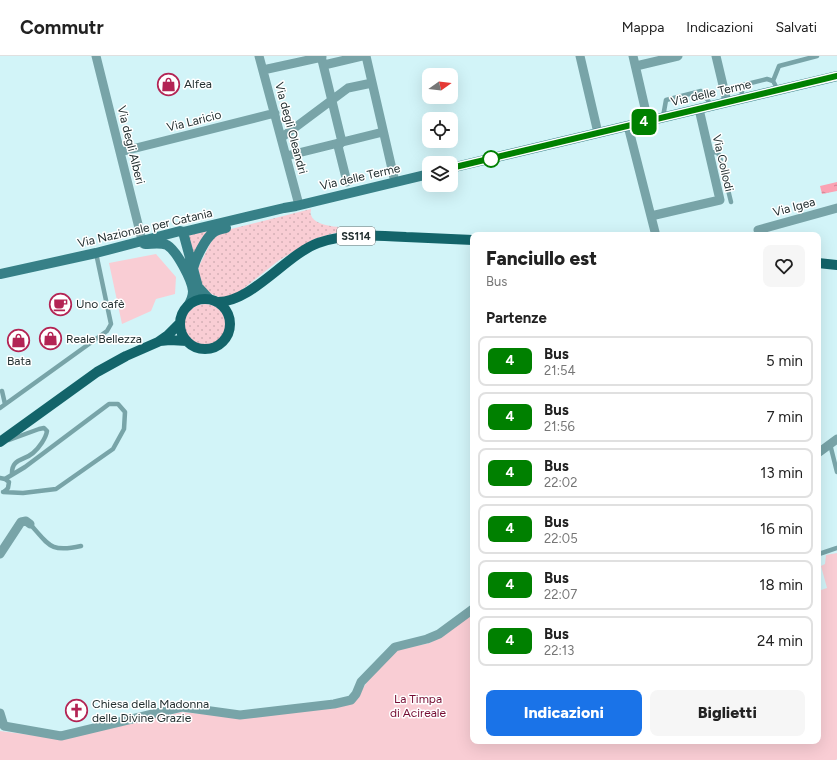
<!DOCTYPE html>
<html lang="it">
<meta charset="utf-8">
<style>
body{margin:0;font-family:Figtree,sans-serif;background:#f6f6f6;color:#222;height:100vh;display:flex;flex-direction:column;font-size:15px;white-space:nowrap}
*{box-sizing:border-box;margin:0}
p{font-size:13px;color:#767676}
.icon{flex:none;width:22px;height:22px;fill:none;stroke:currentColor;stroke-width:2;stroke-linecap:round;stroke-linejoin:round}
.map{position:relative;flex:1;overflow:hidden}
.drawer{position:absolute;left:470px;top:176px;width:351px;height:512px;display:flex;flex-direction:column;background:#fff;border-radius:8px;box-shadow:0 4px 16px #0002}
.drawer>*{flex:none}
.badge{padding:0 8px;border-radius:6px;font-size:14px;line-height:26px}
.needle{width:26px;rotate:76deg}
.controls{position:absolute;left:422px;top:12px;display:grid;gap:8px}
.controls a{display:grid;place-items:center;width:36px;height:36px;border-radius:8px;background:#fff;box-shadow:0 4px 16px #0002;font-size:20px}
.map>.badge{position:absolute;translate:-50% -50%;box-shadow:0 0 0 2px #fff}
h2{padding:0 16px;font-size:15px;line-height:36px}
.round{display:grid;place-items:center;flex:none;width:42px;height:42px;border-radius:8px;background:#f6f6f6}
.headline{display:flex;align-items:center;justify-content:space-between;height:68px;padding:0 16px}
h1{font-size:19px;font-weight:800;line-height:30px}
.action{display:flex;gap:8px;margin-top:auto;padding:8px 16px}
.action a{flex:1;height:46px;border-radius:8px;background:#1a73e8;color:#fff;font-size:16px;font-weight:800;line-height:46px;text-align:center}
.action a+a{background:#f6f6f6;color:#222}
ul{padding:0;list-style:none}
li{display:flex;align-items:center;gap:12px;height:50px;margin:0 8px 6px;padding:0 8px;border:2px solid #e0e0e0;border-radius:8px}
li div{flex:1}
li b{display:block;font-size:15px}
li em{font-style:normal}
li .badge{min-width:44px;font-weight:700;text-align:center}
header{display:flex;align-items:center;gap:24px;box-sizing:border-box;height:56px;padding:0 20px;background:#fff;border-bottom:1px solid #e0e0e0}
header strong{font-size:19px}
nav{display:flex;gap:22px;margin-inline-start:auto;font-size:14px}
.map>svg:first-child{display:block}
.grass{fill:url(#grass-dots)}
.park{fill:#f9cdd4}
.water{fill:url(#water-ripples)}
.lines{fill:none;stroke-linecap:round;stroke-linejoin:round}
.lane{stroke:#78a4a8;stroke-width:4.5}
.street{stroke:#78a4a8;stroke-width:9}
.secondary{stroke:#378087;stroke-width:10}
.primary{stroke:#13646a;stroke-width:10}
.line-casing{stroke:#fff;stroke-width:9}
.line{stroke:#008000;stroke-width:6}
.stop-dot{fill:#fff;stroke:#008000;stroke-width:2}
.labels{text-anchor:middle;stroke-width:3;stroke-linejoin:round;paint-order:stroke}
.shield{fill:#fff;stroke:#656e6f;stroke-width:1}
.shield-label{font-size:11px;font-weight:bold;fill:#233031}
.poi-label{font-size:12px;fill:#233031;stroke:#fff;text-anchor:start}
.street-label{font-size:12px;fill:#233031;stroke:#fff}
.park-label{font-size:12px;fill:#750d33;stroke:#fff}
</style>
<header>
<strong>Commutr</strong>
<nav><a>Mappa</a><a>Indicazioni</a><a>Salvati</a></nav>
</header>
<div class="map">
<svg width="837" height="704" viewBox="0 0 837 704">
<defs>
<pattern id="grass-dots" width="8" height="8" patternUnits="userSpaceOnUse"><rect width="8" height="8" fill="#f9cdd4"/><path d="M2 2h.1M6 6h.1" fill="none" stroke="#d5b0b6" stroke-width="1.8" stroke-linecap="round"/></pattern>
<pattern id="water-ripples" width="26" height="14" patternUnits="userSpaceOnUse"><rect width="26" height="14" fill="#fba2b3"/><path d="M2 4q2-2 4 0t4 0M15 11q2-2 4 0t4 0" fill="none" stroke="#cb8492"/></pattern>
</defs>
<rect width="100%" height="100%" fill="#d2f4f8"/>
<!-- grass -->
<path class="grass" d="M311 153C311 155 310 157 311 159 315 173 350 171 362 172L342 175 314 183 278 205 233 241 223 243 207 236 201 227 198 212 213 182 227 174Z
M209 174 193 203 187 180Z
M184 269a21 21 0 1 1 42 0a21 21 0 1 1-42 0Z"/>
<!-- park -->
<path class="park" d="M156 198 176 221 175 238 156 243 151 255 122 268 109 207Z
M837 497V703L836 704H0V675L62 683 182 656 241 662 358 640 369 623 397 594 430 587 473 556V685H818V535L827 532 821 510 825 508 826 499Z"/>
<!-- water -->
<path class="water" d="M837 126V135L822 138 820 130Z"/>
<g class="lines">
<!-- lane -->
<path class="lane" d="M778 34 773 25 779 10 817 0
M741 42 743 29 767 23 773 25
M663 61 666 44 701 35 712 50
M709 98 715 96 718 97 720 101 731 146
M2 335 5 348
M0 352 107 275 111 268 96 197
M9 384 39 373 44 372 47 375C46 382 39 392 33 397 24 405 11 402 12 419
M830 388 837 416
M0 422 5 423 9 426 8 432 4 436
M3 436 23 437 56 433 113 393 124 373 125 356 118 348H109L25 411 5 423
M30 468C49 489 50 497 81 490
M818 503 819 498 837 492"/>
<!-- street -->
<path class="street" d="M96 0 143 188
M259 0 299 149
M321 0 342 86 338 90 347 126
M366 0 395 126
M580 0 598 77
M633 0 648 65
M716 0 727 46
M324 9 362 0
M636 10 678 0
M263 14 322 1
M628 70 655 176
M281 82 348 32 372 27
M120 96 275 57
M286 100 383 76
M651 160 720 144 699 53
M758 174 837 152
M818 397 837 383
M0 498 21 466 26 465 30 468
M0 657 4 670 61 680 182 651 240 659 334 648 351 644 356 638 361 626 395 591 427 583 439 578 473 553"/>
<!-- secondary -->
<path class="secondary" d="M451 112 837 20
M183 176 198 231 209 243
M145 188C152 188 160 186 167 189 177 195 192 224 193 235 193 240 191 245 188 250
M193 213C195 204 205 182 214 176 217 174 222 173 226 172
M0 218 96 197 180 175 183 176 284 152 296 150 429 118"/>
<!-- primary -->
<path class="primary" d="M818 207 837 209
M180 268a25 25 0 1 1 50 0a25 25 0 1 1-50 0Z
M217 246C251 247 286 199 318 187 346 177 377 179 406 181 428 182 451 183 473 184
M160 285 170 284 187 285
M0 386 97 316 126 300 158 286 168 279 180 267"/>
</g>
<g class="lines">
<defs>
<path id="line" d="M451 112 837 20"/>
</defs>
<!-- line casing -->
<use href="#line" class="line-casing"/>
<!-- line -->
<use href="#line" class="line"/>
</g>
<!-- icons -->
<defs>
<symbol id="shop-ring" viewBox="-11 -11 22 22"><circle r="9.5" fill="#fff" stroke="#b32454" stroke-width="1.5"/><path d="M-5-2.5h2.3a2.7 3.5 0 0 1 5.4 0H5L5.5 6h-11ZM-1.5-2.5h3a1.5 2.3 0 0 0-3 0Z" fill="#b32454"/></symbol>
<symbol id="cafe-ring" viewBox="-11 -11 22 22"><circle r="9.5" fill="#fff" stroke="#b32454" stroke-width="1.5"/><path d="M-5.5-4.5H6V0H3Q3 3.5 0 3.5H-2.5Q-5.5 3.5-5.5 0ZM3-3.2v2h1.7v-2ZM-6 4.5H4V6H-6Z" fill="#b32454"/></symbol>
<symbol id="church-ring" viewBox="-11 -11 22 22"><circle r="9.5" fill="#fff" stroke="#b32454" stroke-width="1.5"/><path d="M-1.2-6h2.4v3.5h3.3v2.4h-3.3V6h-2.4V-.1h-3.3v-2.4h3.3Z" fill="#b32454"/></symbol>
</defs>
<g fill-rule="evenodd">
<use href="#shop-ring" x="156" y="16" width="25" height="25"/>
<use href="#cafe-ring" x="48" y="236" width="25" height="25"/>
<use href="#shop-ring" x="38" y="270" width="25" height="25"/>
<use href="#shop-ring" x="6" y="272" width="25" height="25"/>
<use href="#church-ring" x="64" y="642" width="25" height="25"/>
</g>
<!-- markers -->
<circle class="stop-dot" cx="491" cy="103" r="8"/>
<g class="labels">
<!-- shield labels -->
<rect class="shield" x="337" y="171" width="38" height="18" rx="3"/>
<g class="shield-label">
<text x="356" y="184">SS114</text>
</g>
<!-- poi labels -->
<g class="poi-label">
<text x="184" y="32">Alfea</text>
<text x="76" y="252">Uno cafè</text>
<text x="66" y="287">Reale Bellezza</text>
<text x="19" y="309" text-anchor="middle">Bata</text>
<text x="92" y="652">Chiesa della Madonna<tspan x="92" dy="14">delle Divine Grazie</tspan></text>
</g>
<!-- street labels -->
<g class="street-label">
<text transform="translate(711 37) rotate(-13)" y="4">Via delle Terme</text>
<text transform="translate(194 65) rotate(-14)" y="4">Via Laricio</text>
<text transform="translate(291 72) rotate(75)" y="4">Via degli Oleandri</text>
<text transform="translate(131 89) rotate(76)" y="4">Via degli Alberi</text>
<text transform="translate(723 107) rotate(77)" y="4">Via Collodi</text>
<text transform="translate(360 121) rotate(-13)" y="4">Via delle Terme</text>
<text transform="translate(794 151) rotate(-15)" y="4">Via Igea</text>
<text transform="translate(145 172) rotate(-13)" y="4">Via Nazionale per Catania</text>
</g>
<!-- park labels -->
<g class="park-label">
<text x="418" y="647">La Timpa<tspan x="418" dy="14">di Acireale</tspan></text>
</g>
</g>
</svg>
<div class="controls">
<a><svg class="needle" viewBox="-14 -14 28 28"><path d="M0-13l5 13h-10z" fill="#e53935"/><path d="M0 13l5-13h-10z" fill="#767676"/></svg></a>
<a><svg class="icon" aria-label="locate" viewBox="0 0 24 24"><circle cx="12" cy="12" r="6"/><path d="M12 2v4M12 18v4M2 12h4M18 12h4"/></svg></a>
<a><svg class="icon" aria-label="layers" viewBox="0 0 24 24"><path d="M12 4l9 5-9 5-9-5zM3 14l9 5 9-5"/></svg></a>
</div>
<b class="badge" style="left:644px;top:66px;background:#008000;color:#fff">4</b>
<section class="drawer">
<div class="headline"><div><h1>Fanciullo est</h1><p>Bus</p></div><a class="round"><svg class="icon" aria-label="heart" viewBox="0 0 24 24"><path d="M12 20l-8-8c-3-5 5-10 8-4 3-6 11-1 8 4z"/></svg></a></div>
<h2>Partenze</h2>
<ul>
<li><span class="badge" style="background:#008000;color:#fff">4</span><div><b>Bus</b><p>21:54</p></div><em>5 min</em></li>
<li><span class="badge" style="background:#008000;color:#fff">4</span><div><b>Bus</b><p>21:56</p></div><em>7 min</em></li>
<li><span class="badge" style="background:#008000;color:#fff">4</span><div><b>Bus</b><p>22:02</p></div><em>13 min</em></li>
<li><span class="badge" style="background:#008000;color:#fff">4</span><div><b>Bus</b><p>22:05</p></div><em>16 min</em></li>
<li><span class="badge" style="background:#008000;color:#fff">4</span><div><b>Bus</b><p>22:07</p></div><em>18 min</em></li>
<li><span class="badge" style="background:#008000;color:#fff">4</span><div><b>Bus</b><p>22:13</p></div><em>24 min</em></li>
</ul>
<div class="action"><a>Indicazioni</a><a>Biglietti</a></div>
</section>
</div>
